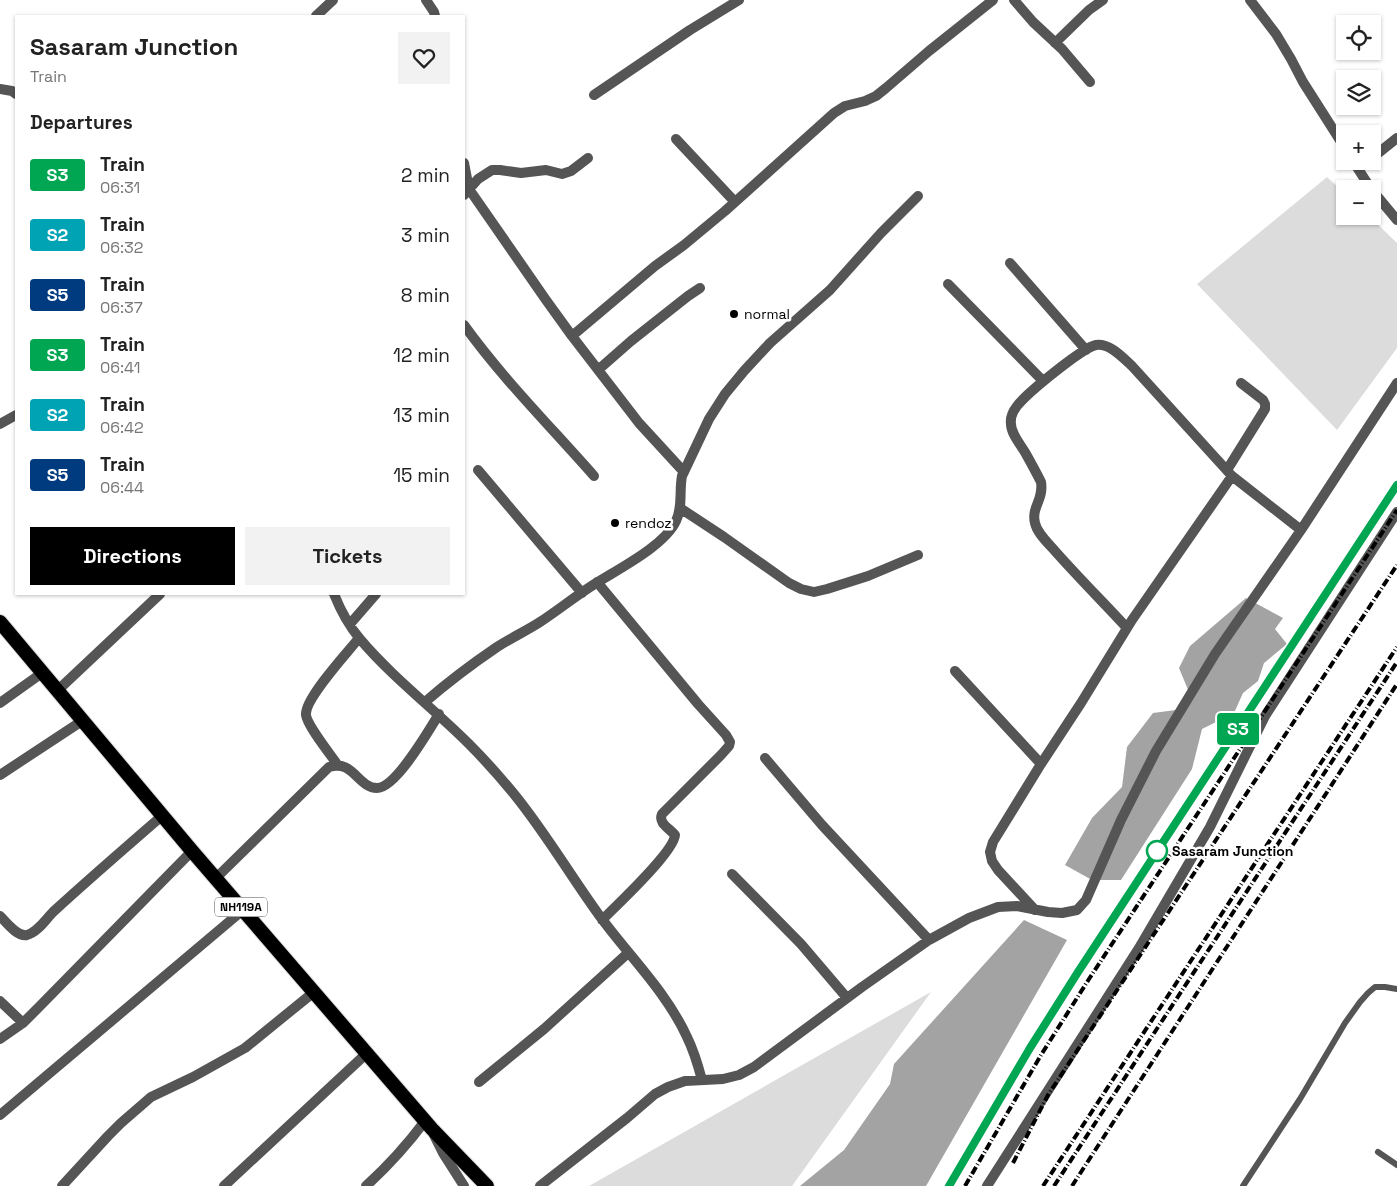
<!DOCTYPE html>
<meta charset="utf-8">
<style>
body{margin:0;font-family:"Space Grotesk",sans-serif;background:#f2f2f2;color:#222;height:100vh;display:flex;flex-direction:column;font-size:19px;white-space:nowrap}
*{box-sizing:border-box;margin:0}
p{font-size:16px;color:#767676}
.icon{flex:none;width:28px;height:28px;fill:none;stroke:currentColor;stroke-width:2;stroke-linecap:round;stroke-linejoin:round}
.map{position:relative;flex:1;overflow:hidden}
.drawer{position:absolute;left:15px;top:15px;width:450px;height:580px;display:flex;flex-direction:column;background:#fff;border-radius:0px;box-shadow:0 1px 4px #0004}
.drawer>*{flex:none}
.badge{padding:0 10px;border-radius:4px;font-size:18px;line-height:32px}
.buttons{position:absolute;left:1336px;top:15px;display:grid;gap:10px}
.buttons a{display:grid;place-items:center;width:45px;height:45px;border-radius:0px;background:#fff;box-shadow:0 1px 4px #0004;font-size:25px}
.map>.badge{position:absolute;translate:-50% -50%;box-shadow:0 0 0 2px #fff}
h2{padding:0 15px;font-size:19px;line-height:45px}
.round{display:grid;place-items:center;flex:none;width:52px;height:52px;border-radius:0px;background:#f2f2f2}
.head{display:flex;align-items:center;justify-content:space-between;height:85px;padding:0 15px}
h1{font-size:24px;font-weight:700;line-height:38px}
.action{display:flex;gap:10px;margin-top:auto;padding:10px 15px}
.action a{flex:1;height:58px;border-radius:0px;background:#000;color:#fff;font-size:20px;font-weight:700;line-height:58px;text-align:center}
.action a+a{background:#f2f2f2;color:#222}
ul{padding:0;list-style:none}
li{display:flex;align-items:center;gap:15px;height:60px;padding:0 15px}
li div{flex:1}
li b{display:block;font-size:19px}
li em{font-style:normal}
li .badge{min-width:55px;font-weight:700;text-align:center}
.map>svg:first-child{display:block}
.green{fill:#dcdcdc}
.water{fill:#a3a3a3}
.lines{fill:none;stroke-linecap:round;stroke-linejoin:round}
.trunk-casing{stroke:#dbdbdb;stroke-width:16}
.service{stroke:#555;stroke-width:6}
.minor{stroke:#555;stroke-width:10}
.trunk{stroke:#000;stroke-width:14}
.rail{stroke:#000;stroke-width:4;stroke-dasharray:8 2.5 1 2.5;stroke-linecap:butt}
.line-casing{stroke:#fff;stroke-width:11}
.line{stroke:#00a651;stroke-width:8}
.poi-dot{fill:#000;stroke:#fff;stroke-width:2}
.stop-dot{fill:#fff;stroke:#00a651;stroke-width:2.5}
.labels{text-anchor:middle;stroke-width:5;stroke-linejoin:round;paint-order:stroke}
.shield{fill:#fff;stroke:#4c4c4c;stroke-width:1}
.shield-label{font-size:12px;font-weight:bold;fill:#000}
.poi-label{font-size:14px;fill:#000;stroke:#fff;text-anchor:start}
.stop-label{font-size:14px;font-weight:bold;fill:#000;stroke:#fff;text-anchor:start}
</style>
<div class="map">
<svg width="1397" height="1186" viewBox="0 0 1397 1186">
<rect width="100%" height="100%" fill="#fff"/>
<!-- green -->
<path class="green" d="M1327 177 1345 194V216H1369L1397 243V348L1337 430 1197 284Z
M931 992 792 1186H589Z"/>
<!-- water -->
<path class="water" d="M1246 598 1283 618 1275 629 1287 644 1264 663 1258 681 1243 693 1234 713 1202 729 1192 769 1121 880H1092L1065 865 1092 818 1122 787 1127 747 1153 713 1176 710 1191 697 1179 668 1190 646Z
M1024 920 1067 940 926 1186H800L844 1150 890 1084 894 1064Z"/>
<g class="lines">
<defs>
<path id="trunk" d="M0 622 192 851 432 1129 487 1186"/>
</defs>
<!-- trunk casing -->
<use href="#trunk" class="trunk-casing"/>
<!-- service -->
<path class="service" d="M1378 1152 1397 1165
M1243 1186 1300 1099 1345 1023 1360 1002 1368 993 1375 987H1385L1397 989"/>
<!-- minor -->
<path class="minor" d="M426 0 434 12 435 16
M1014 0 1033 22 1062 49 1090 82
M1250 0 1276 34 1291 59 1303 82 1345 148
M316 16 333 0
M1055 43 1089 10 1103 0
M0 89 12 91 16 94
M594 95 690 30 739 0
M676 139 735 202
M1372 158 1397 138
M1353 161 1371 189
M464 163 469 189 546 300 572 336 639 423 684 472
M1372 190 1397 220
M464 195 478 179 492 170H500L521 173 546 170 562 174 571 171 588 158
M1010 263 1086 350
M948 284 1043 381
M464 325C503 379 550 426 594 476
M572 336 655 266 684 245 725 211 834 113 845 106 865 101 876 96 886 88 929 51 993 0
M598 370 631 341 688 296 700 288
M0 424 16 415
M478 470 582 593
M1227 470 1265 409V404L1263 400 1241 383
M680 508 724 537 789 583 801 589 814 592 827 589 868 576 918 555
M597 582 698 704 726 735 730 742 729 746 721 755 662 814C658 823 669 828 675 835 674 852 616 906 602 920
M334 594C340 609 349 626 360 639 392 677 434 709 469 744 485 760 500 777 514 794 545 832 570 875 599 915 628 955 666 991 687 1037 694 1051 698 1065 702 1080
M350 624 376 594
M1127 628C1103 602 1078 577 1055 551 1048 543 1037 533 1035 523 1031 507 1044 500 1041 482 1036 472 1031 463 1026 454 1021 445 1011 434 1011 424 1010 417 1013 411 1017 406 1027 393 1082 348 1096 345 1110 343 1123 358 1132 366L1232 476 1301 530
M955 671 1041 764
M57 691 160 594
M425 702C448 682 472 664 497 647 511 638 526 631 540 622 557 611 573 598 590 587 614 571 664 547 676 521 683 507 679 491 682 476L709 419 725 394 744 371 770 343 830 290 881 233 918 196
M0 703 42 673
M765 758 822 825 929 940
M337 764C330 754 307 725 306 715 304 699 348 652 359 638
M0 775 82 721
M732 874 801 944 847 998
M216 878 329 767C353 759 358 788 377 788 396 788 429 730 439 714
M1035 910 998 870 992 861 990 852 993 842 1041 764 1081 703 1132 620 1232 476
M0 916C6 922 17 937 27 935 38 932 46 919 53 912 89 879 126 847 163 815
M0 1001 23 1023
M0 1039 23 1023 38 1008 192 851
M479 1082 544 1029 628 953
M0 1115 243 910
M434 1135 443 1153 464 1186
M62 1186 108 1136 121 1123 151 1097 193 1077 245 1048 314 992
M224 1186 367 1053
M366 1186C388 1166 407 1145 425 1121
M540 1186 627 1118 655 1094 668 1087 685 1081 723 1079 739 1075 754 1067 862 987 929 940 969 918 998 907 1017 906 1048 912 1062 913 1077 910 1086 900 1121 820 1156 751 1215 654 1301 530 1397 383
M987 1186 1139 948 1210 827 1265 716 1397 512"/>
<!-- trunk -->
<use href="#trunk" class="trunk"/>
<!-- rail -->
<path class="rail" d="M1013 1163 1048 1095 1397 565
M949 1186 1030 1048 1078 972 1397 485
M965 1186 1041 1055 1089 979 1397 510
M1043 1186 1397 647
M1054 1186 1397 662
M1072 1186 1397 684"/>
</g>
<g class="lines">
<defs>
<path id="line" d="M949 1186 1030 1048 1078 972 1397 485"/>
</defs>
<!-- line casing -->
<use href="#line" class="line-casing"/>
<!-- line -->
<use href="#line" class="line"/>
</g>
<!-- markers -->
<g class="poi-dot">
<circle cx="734" cy="314" r="5"/>
<circle cx="615" cy="523" r="5"/>
</g>
<circle class="stop-dot" cx="1157" cy="851" r="10"/>
<g class="labels">
<!-- shield labels -->
<rect class="shield" x="215" y="897.5" width="52" height="19" rx="4"/>
<g class="shield-label">
<text x="241" y="911">NH119A</text>
</g>
<!-- poi labels -->
<g class="poi-label">
<text x="744" y="319">normal</text>
<text x="625" y="528">rendoz</text>
</g>
<!-- stop labels -->
<g class="stop-label">
<text x="1172" y="856">Sasaram Junction</text>
</g>
</g>
</svg>
<div class="buttons">
<a><svg class="icon" aria-label="locate" viewBox="0 0 24 24"><circle cx="12" cy="12" r="6"/><path d="M12 2v4M12 18v4M2 12h4M18 12h4"/></svg></a>
<a><svg class="icon" aria-label="layers" viewBox="0 0 24 24"><path d="M12 4l9 5-9 5-9-5zM3 14l9 5 9-5"/></svg></a>
<a>+</a>
<a>−</a>
</div>
<b class="badge" style="left:1238px;top:729px;background:#00a651;color:#fff">S3</b>
<section class="drawer">
<div class="head"><div><h1>Sasaram Junction</h1><p>Train</p></div><a class="round"><svg class="icon" aria-label="heart" viewBox="0 0 24 24"><path d="M12 20l-8-8c-3-5 5-10 8-4 3-6 11-1 8 4z"/></svg></a></div>
<h2>Departures</h2>
<ul>
<li><span class="badge" style="background:#00a651;color:#fff">S3</span><div><b>Train</b><p>06:31</p></div><em>2 min</em></li>
<li><span class="badge" style="background:#00a3b4;color:#fff">S2</span><div><b>Train</b><p>06:32</p></div><em>3 min</em></li>
<li><span class="badge" style="background:#003b80;color:#fff">S5</span><div><b>Train</b><p>06:37</p></div><em>8 min</em></li>
<li><span class="badge" style="background:#00a651;color:#fff">S3</span><div><b>Train</b><p>06:41</p></div><em>12 min</em></li>
<li><span class="badge" style="background:#00a3b4;color:#fff">S2</span><div><b>Train</b><p>06:42</p></div><em>13 min</em></li>
<li><span class="badge" style="background:#003b80;color:#fff">S5</span><div><b>Train</b><p>06:44</p></div><em>15 min</em></li>
</ul>
<div class="action"><a>Directions</a><a>Tickets</a></div>
</section>
</div>
